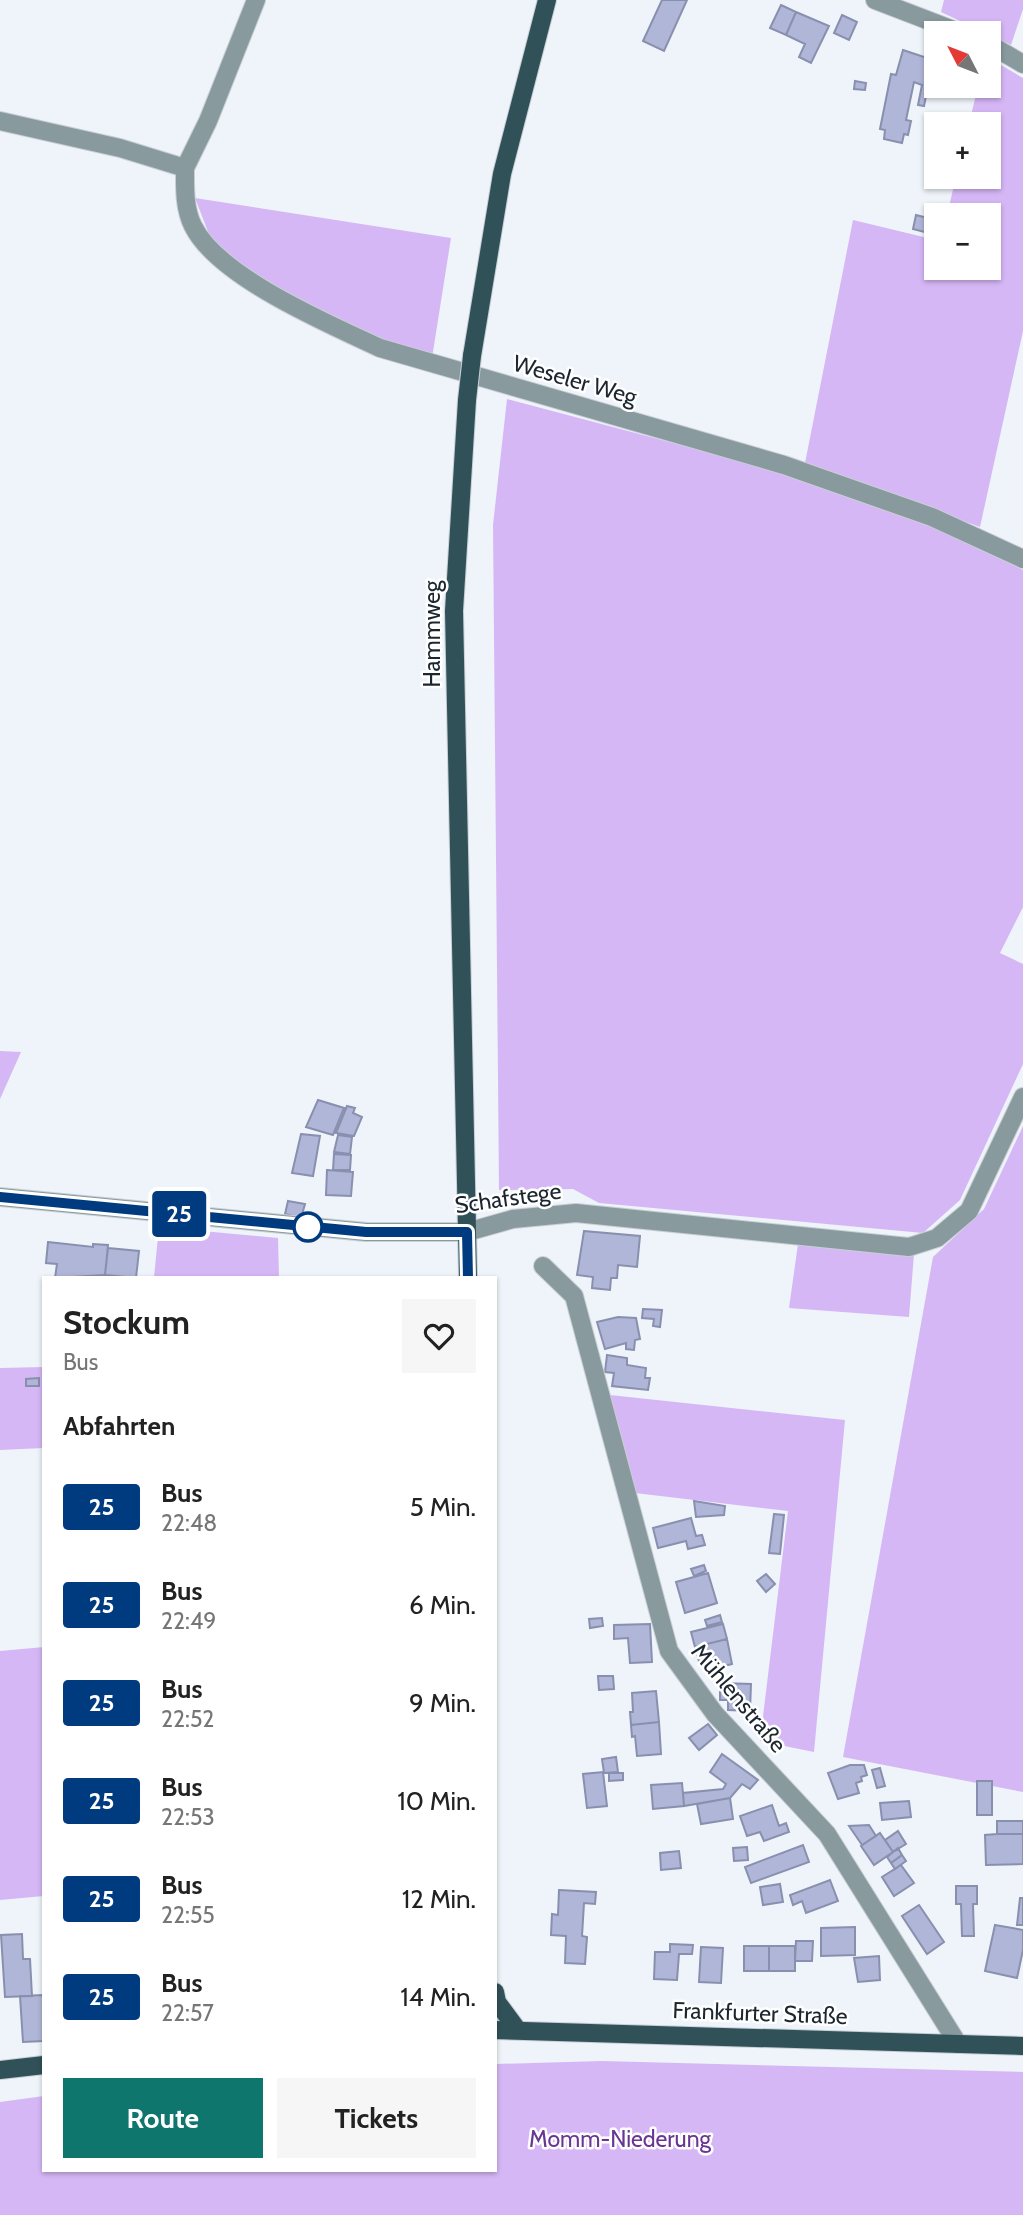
<!DOCTYPE html>
<html lang="de">
<meta charset="utf-8">
<style>
body{margin:0;font-family:Cabin,sans-serif;background:#f6f6f6;color:#222;height:100vh;display:flex;flex-direction:column;font-size:26px;white-space:nowrap}
*{box-sizing:border-box;margin:0}
p{font-size:23px;color:#767676}
.icon{flex:none;width:38px;height:38px;fill:none;stroke:currentColor;stroke-width:2;stroke-linecap:round;stroke-linejoin:round}
.map{position:relative;flex:1;overflow:hidden}
.drawer{position:absolute;left:42px;top:1276px;width:455px;height:896px;display:flex;flex-direction:column;background:#fff;border-radius:0px;box-shadow:0 2px 5px #0004}
.drawer>*{flex:none}
.badge{padding:0 14px;border-radius:5px;font-size:24px;line-height:46px}
.needle{width:46px;rotate:312deg}
.buttons{position:absolute;left:924px;top:21px;display:grid;gap:14px}
.buttons a{display:grid;place-items:center;width:77px;height:77px;border-radius:0px;background:#fff;box-shadow:0 2px 5px #0004;font-size:35px}
.map>.badge{position:absolute;translate:-50% -50%;box-shadow:0 0 0 4px #fff}
h2{padding:0 21px;font-size:26px;line-height:63px}
.round{display:grid;place-items:center;flex:none;width:74px;height:74px;border-radius:0px;background:#f6f6f6}
.overview{display:flex;align-items:center;justify-content:space-between;height:119px;padding:0 21px}
h1{font-size:33px;font-weight:700;line-height:52px}
.primary-button{display:flex;gap:14px;margin-top:auto;padding:14px 21px}
.primary-button a{flex:1;height:80px;border-radius:0px;background:#0f766e;color:#fff;font-size:28px;font-weight:700;line-height:80px;text-align:center}
.primary-button a+a{background:#f6f6f6;color:#222}
ul{padding:0;list-style:none}
li{display:flex;align-items:center;gap:21px;height:98px;padding:0 21px}
li div{flex:1}
li b{display:block;font-size:26px}
li em{font-style:normal}
li .badge{min-width:77px;font-weight:700;text-align:center}
.map>svg:first-child{display:block}
.green{fill:#d6b7f6}
.building{fill:#b0b6d7;stroke:#898fae;stroke-width:2}
.lines{fill:none;stroke-linecap:round;stroke-linejoin:round}
.minor-casing{stroke:#c8cfd5;stroke-width:20}
.major-casing{stroke:#c8cfd5;stroke-width:20}
.minor{stroke:#889a9e;stroke-width:18}
.major{stroke:#315159;stroke-width:18}
.major-bridge-casing{stroke:#c8cfd5;stroke-width:20;stroke-linecap:butt}
.major-bridge{stroke:#315159;stroke-width:18}
.line-casing{stroke:#fff;stroke-width:16}
.line{stroke:#003b80;stroke-width:10}
.stop-dot{fill:#fff;stroke:#003b80;stroke-width:3.5}
.labels{text-anchor:middle;stroke-width:5;stroke-linejoin:round;paint-order:stroke}
.street-label{font-size:23px;fill:#1b262f;stroke:#fff}
.park-label{font-size:23px;fill:#693693;stroke:#fff}
</style>
<div class="map">
<svg width="1023" height="2215" viewBox="0 0 1023 2215">
<rect width="100%" height="100%" fill="#eef4f9"/>
<!-- green -->
<path class="green" d="M944 0H1023V9L1011 45 941 12Z
M989 58 1023 78V331L980 527 805 463 853 220 936 240V268H989V215H947L956 177H989V124H969L978 86H989Z
M195 198 451 238 432 358 384 343 277 291 212 242Z
M507 399 775 470 928 523 1023 570V907L1000 953 1023 964V1064L960 1200 923 1233 599 1203 573 1189 499 1190 493 525Z
M0 1051 21 1052 0 1099Z
M1023 1126V1792L843 1757 933 1257 984 1209Z
M159 1227 278 1238 279 1277H154Z
M798 1244 914 1254 909 1317 789 1308Z
M44 1367V1448L0 1450V1368Z
M610 1395 845 1420 814 1752 760 1741 788 1511 635 1493Z
M44 1647V1896L0 1900V1651Z
M602 2061 1023 2072V2215H0V2102L44 2096V2170H495V2064Z"/>
<!-- building -->
<path class="building" d="M662 0H687L664 51 643 41Z
M781 5 796 12 786 35 770 28Z
M796 12 829 26 811 63 799 57 805 44 786 35Z
M842 15 857 22 849 40 834 33Z
M903 50 936 61V86H949L946 93 928 87 924 106 918 105 922 85 914 82 906 120 911 121 908 135 904 134 902 143 884 139 885 130 880 129 891 74 896 75Z
M855 81 866 83 865 90 854 89Z
M916 215 936 220 934 229 936 230V235L913 229Z
M318 1100 344 1108 333 1135 306 1127Z
M347 1106 355 1108 353 1113 362 1117 354 1136 336 1133Z
M301 1134 320 1136 313 1176 292 1173Z
M338 1135 352 1137 350 1154 334 1152Z
M334 1154 351 1155 350 1170H333Z
M327 1170 353 1172 351 1196 326 1195Z
M288 1201 305 1204 301 1218 285 1214Z
M584 1231 640 1236 637 1267 618 1265 617 1278H611L610 1290 592 1288 593 1277 577 1275Z
M48 1242 93 1247V1244L108 1245 105 1275 55 1278 57 1264 46 1263Z
M108 1248 139 1251 136 1278 105 1275Z
M643 1309 662 1310 660 1327 653 1326 654 1319 642 1318Z
M618 1317 636 1318 640 1339 635 1340 634 1350 626 1349V1343L605 1349 597 1322Z
M607 1355 627 1358V1365L646 1368 645 1378H650L648 1390 612 1386 614 1373 605 1372Z
M39 1378V1386H26V1379Z
M694 1501 725 1506 724 1515 696 1517Z
M774 1514 784 1515 780 1554 769 1553Z
M691 1518 696 1536 702 1535 705 1545 688 1549 686 1541 658 1548 653 1528Z
M704 1565 706 1571 694 1576 691 1569Z
M708 1573 717 1603 685 1613 676 1582Z
M766 1574 775 1584 766 1592 757 1581Z
M720 1615 722 1622 707 1626 705 1620Z
M602 1618 603 1626 590 1628 589 1619Z
M650 1624 652 1662 630 1663 628 1638 614 1639V1625Z
M723 1624 727 1639 695 1647 691 1632Z
M727 1639 732 1664 717 1668 716 1661 700 1665 695 1647Z
M598 1676H613L614 1689 599 1690Z
M720 1683 751 1684 750 1711 728 1710V1700H720Z
M656 1691 659 1722 631 1725 630 1712H633L632 1693Z
M659 1722 661 1754 637 1756 635 1736 632 1737 631 1725Z
M708 1724 717 1735 699 1750 689 1738Z
M722 1754 758 1780 750 1789 742 1784 730 1798 684 1806 683 1793 723 1789 726 1784 710 1772Z
M616 1757 618 1772 604 1773 602 1759Z
M850 1765H864L867 1775 861 1777 862 1781 856 1783 859 1793 838 1799 828 1773Z
M880 1768 885 1786 877 1788 872 1770Z
M603 1772 607 1806 587 1808 583 1774Z
M609 1773H623V1780L609 1781Z
M977 1781H992V1815H977Z
M682 1783 684 1806 653 1809 651 1785Z
M730 1798 733 1819 701 1824 697 1804Z
M909 1801 911 1817 882 1820 880 1803Z
M772 1805 779 1826 786 1823 789 1832 764 1841 760 1832 747 1836 740 1816Z
M997 1821H1023V1834H997Z
M869 1825 876 1836 862 1845 849 1826Z
M898 1831 906 1844 893 1852 885 1840Z
M880 1833 893 1852 874 1865 861 1846Z
M997 1834H1023V1864L986 1865 985 1835Z
M803 1845 809 1862 751 1883 745 1867Z
M747 1847 748 1860 734 1861 733 1848Z
M898 1848 902 1855 891 1863 887 1857Z
M679 1851 681 1868 661 1870 660 1853Z
M902 1855 906 1861 895 1869 891 1863Z
M901 1865 914 1883 894 1896 882 1877Z
M830 1880 838 1901 806 1913 802 1901 793 1905 790 1895Z
M780 1884 783 1902 763 1905 760 1887Z
M956 1886H977V1904H973L974 1936H962L961 1904H956Z
M559 1890 596 1892 595 1904 584 1903 582 1936 587 1937 585 1964 565 1963 566 1936 551 1935 552 1914 558 1915Z
M1020 1898H1023V1925H1017Z
M919 1905 944 1942 927 1954 902 1916Z
M995 1925 1023 1930V1950L1017 1978 985 1971Z
M855 1927V1955L821 1956V1928Z
M22 1934 23 1959H30L32 1996 5 1997 1 1935Z
M796 1941H813L812 1961H795Z
M670 1944 693 1945 692 1954H679L677 1980 654 1979 655 1952H670Z
M744 1946H769V1971H744Z
M769 1946H795V1971H769Z
M701 1947 723 1948 721 1983 699 1982Z
M879 1956 880 1980 858 1982 854 1958Z
M44 1995V2041L23 2042 20 1996Z"/>
<g class="lines">
<defs>
<path id="minor" d="M875 0 961 33
M989 44 1023 64
M0 121 120 148 185 168 208 121 256 0
M185 168C185 187 184 208 193 226 218 277 329 324 380 348L784 465 932 517 1023 559
M0 1197 366 1232H467L513 1219 576 1213 909 1247 937 1238 969 1211 1023 1097
M543 1266 574 1296 669 1651 715 1714 827 1834 958 2044"/>
<path id="major" d="M472 356 502 174 547 0
M467 400 454 611 468 1278
M495 1992 497 2002 517 2029
M495 2030 1023 2046
M0 2070 44 2065"/>
</defs>
<!-- minor casing -->
<use href="#minor" class="minor-casing"/>
<!-- major casing -->
<use href="#major" class="major-casing"/>
<!-- minor -->
<use href="#minor" class="minor"/>
<!-- major -->
<use href="#major" class="major"/>
<defs>
<path id="major-bridge" d="M467 400 472 356"/>
</defs>
<!-- major-bridge casing -->
<use href="#major-bridge" class="major-bridge-casing"/>
<!-- major-bridge -->
<use href="#major-bridge" class="major-bridge"/>
</g>
<g class="lines">
<defs>
<path id="line" d="M0 1197 366 1232H467L468 1278"/>
</defs>
<!-- line casing -->
<use href="#line" class="line-casing"/>
<!-- line -->
<use href="#line" class="line"/>
</g>
<!-- markers -->
<circle class="stop-dot" cx="308" cy="1227" r="14"/>
<g class="labels">
<!-- street labels -->
<g class="street-label">
<text transform="translate(575 380) rotate(16)" y="8">Weseler Weg</text>
<text transform="translate(432 634) rotate(-90)" y="8">Hammweg</text>
<text transform="translate(508 1198) rotate(-8)" y="8">Schafstege</text>
<text transform="translate(739 1698) rotate(50)" y="8">Mühlenstraße</text>
<text transform="translate(760 2013) rotate(2)" y="8">Frankfurter Straße</text>
</g>
<!-- park labels -->
<g class="park-label">
<text x="620" y="2147">Momm-Niederung</text>
</g>
</g>
</svg>
<div class="buttons">
<a><svg class="needle" viewBox="-14 -14 28 28"><path d="M0-13l5 13h-10z" fill="#e53935"/><path d="M0 13l5-13h-10z" fill="#767676"/></svg></a>
<a>+</a>
<a>−</a>
</div>
<b class="badge" style="left:179px;top:1214px;background:#003b80;color:#fff">25</b>
<section class="drawer">
<div class="overview"><div><h1>Stockum</h1><p>Bus</p></div><a class="round"><svg class="icon" aria-label="heart" viewBox="0 0 24 24"><path d="M12 20l-8-8c-3-5 5-10 8-4 3-6 11-1 8 4z"/></svg></a></div>
<h2>Abfahrten</h2>
<ul>
<li><span class="badge" style="background:#003b80;color:#fff">25</span><div><b>Bus</b><p>22:48</p></div><em>5 Min.</em></li>
<li><span class="badge" style="background:#003b80;color:#fff">25</span><div><b>Bus</b><p>22:49</p></div><em>6 Min.</em></li>
<li><span class="badge" style="background:#003b80;color:#fff">25</span><div><b>Bus</b><p>22:52</p></div><em>9 Min.</em></li>
<li><span class="badge" style="background:#003b80;color:#fff">25</span><div><b>Bus</b><p>22:53</p></div><em>10 Min.</em></li>
<li><span class="badge" style="background:#003b80;color:#fff">25</span><div><b>Bus</b><p>22:55</p></div><em>12 Min.</em></li>
<li><span class="badge" style="background:#003b80;color:#fff">25</span><div><b>Bus</b><p>22:57</p></div><em>14 Min.</em></li>
</ul>
<div class="primary-button"><a>Route</a><a>Tickets</a></div>
</section>
</div>
